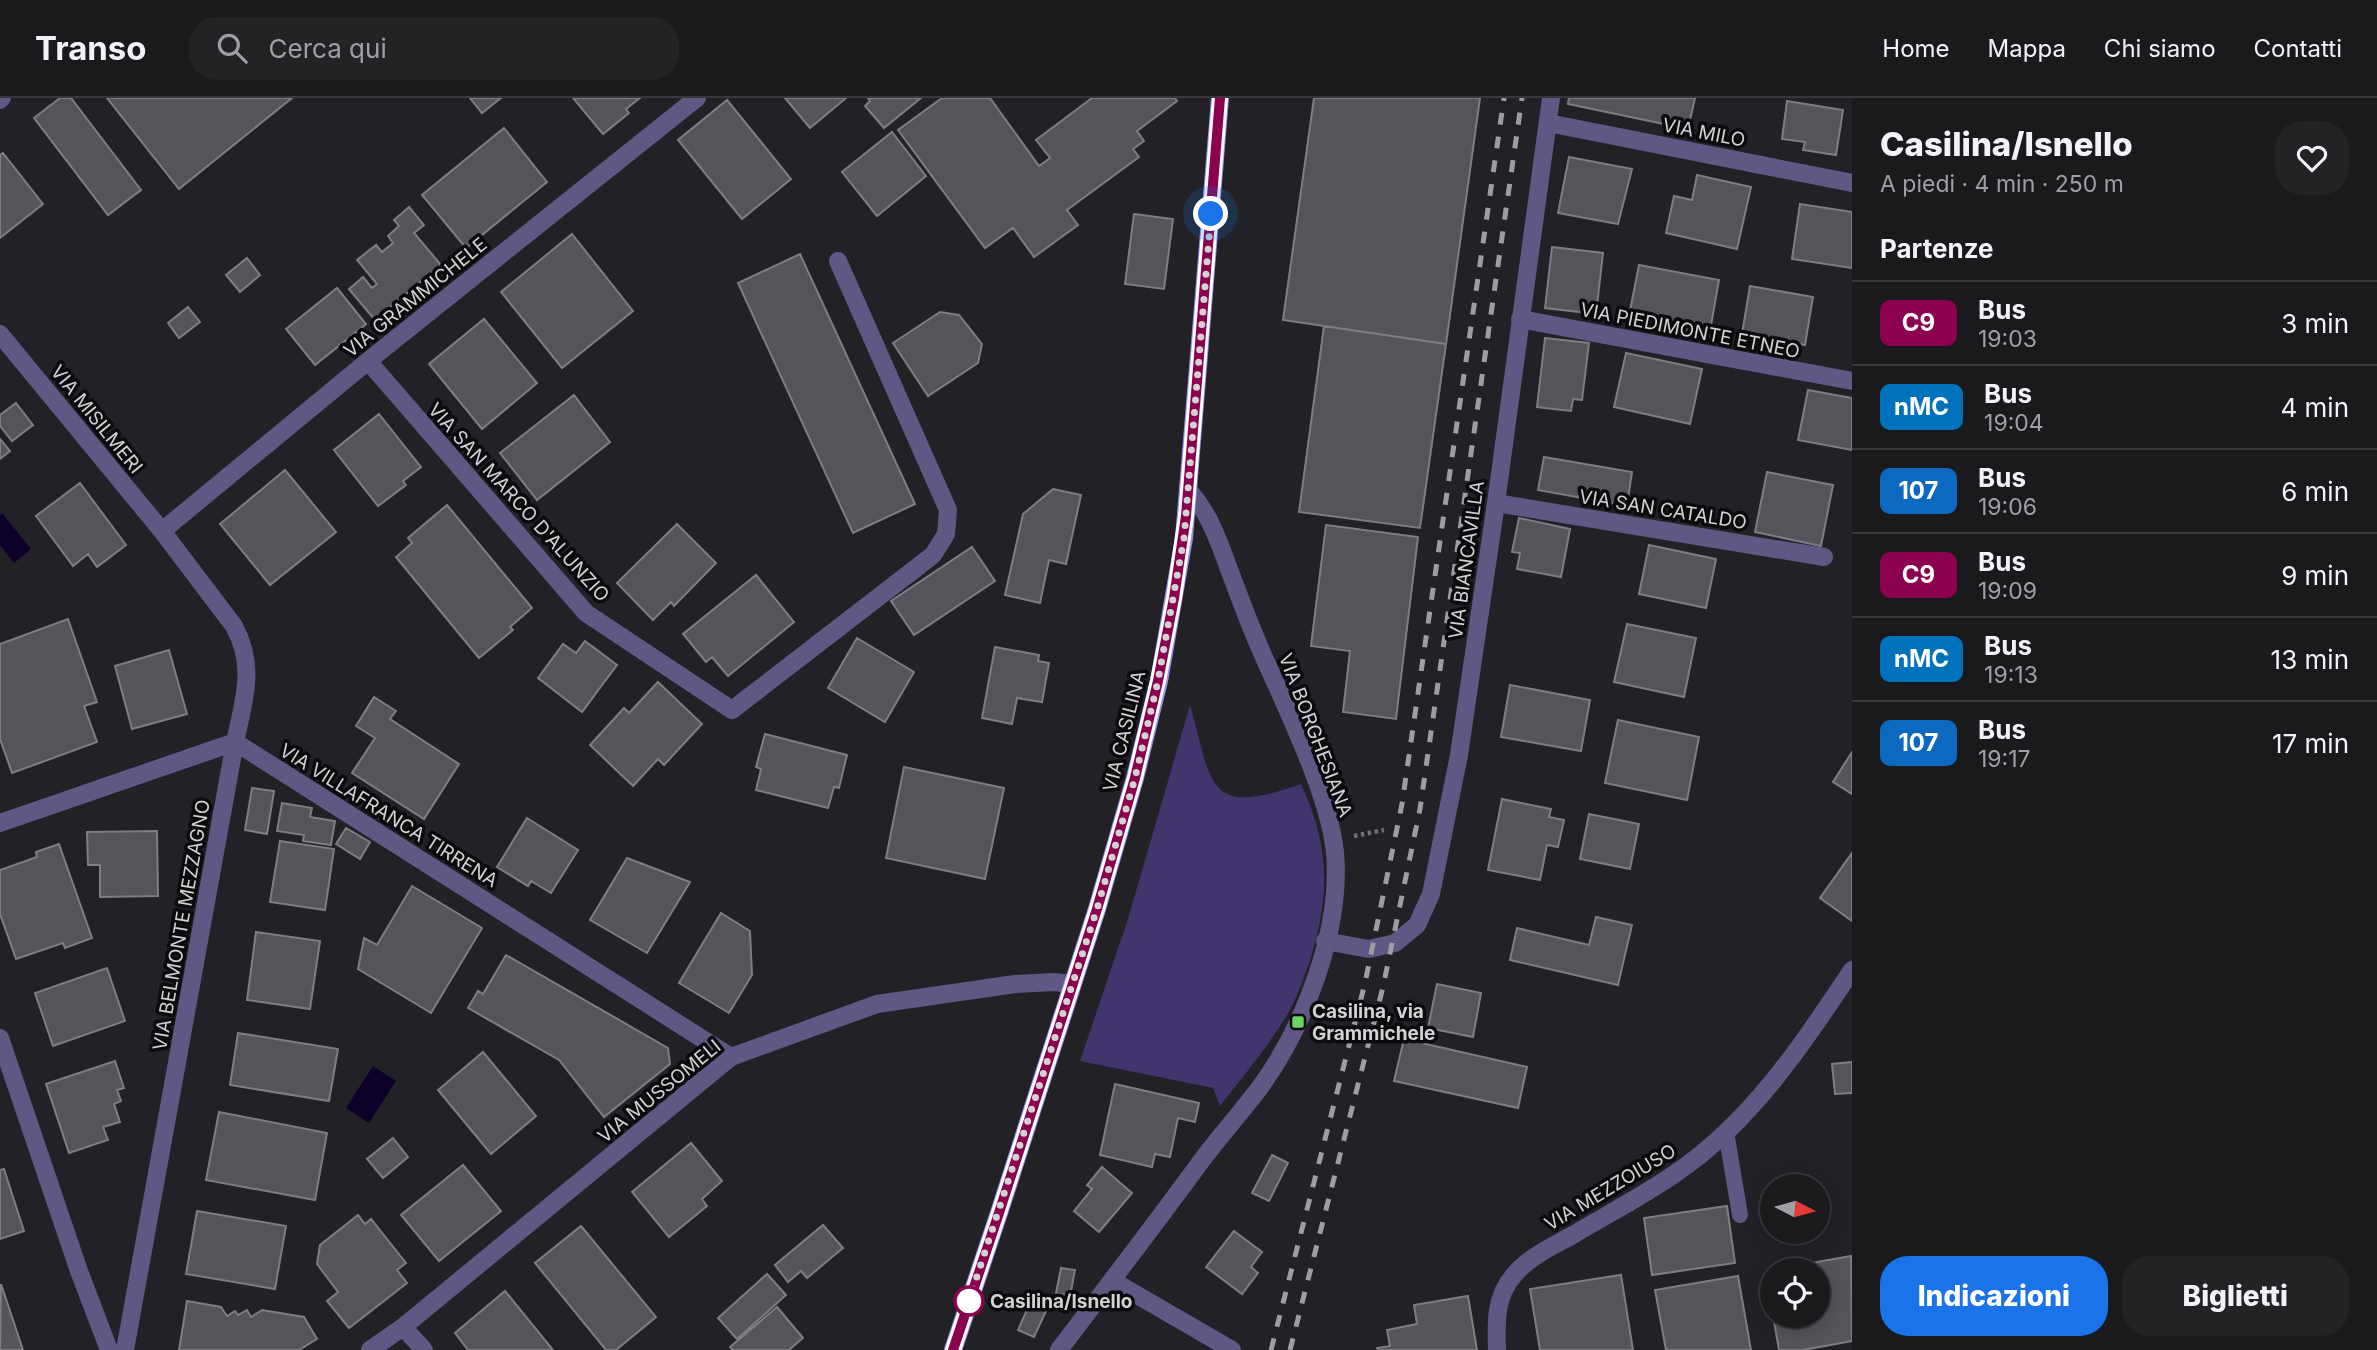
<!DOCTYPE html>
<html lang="it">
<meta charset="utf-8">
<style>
body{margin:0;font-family:Inter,sans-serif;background:#232225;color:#f1f3f6;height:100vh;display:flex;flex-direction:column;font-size:26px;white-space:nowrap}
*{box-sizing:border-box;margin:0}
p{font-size:23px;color:#9fa0a3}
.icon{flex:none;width:38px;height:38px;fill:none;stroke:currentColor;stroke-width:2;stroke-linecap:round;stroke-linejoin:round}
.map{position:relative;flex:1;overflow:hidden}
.sheet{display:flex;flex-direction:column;background:#1a191c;width:525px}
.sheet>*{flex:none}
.badge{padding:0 14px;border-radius:10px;font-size:24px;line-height:46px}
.needle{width:46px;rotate:96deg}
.buttons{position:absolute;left:1760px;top:1076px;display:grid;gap:14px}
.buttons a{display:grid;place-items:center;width:70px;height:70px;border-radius:50%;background:#1a191c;box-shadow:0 4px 18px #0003,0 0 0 2px #38383b;font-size:35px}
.you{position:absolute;width:35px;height:35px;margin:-18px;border:5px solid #fff;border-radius:50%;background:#1a73e8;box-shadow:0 0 0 10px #1a73e833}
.map>.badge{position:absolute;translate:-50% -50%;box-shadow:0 0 0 4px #fff}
h2{padding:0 28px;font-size:26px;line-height:63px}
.round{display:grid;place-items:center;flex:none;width:74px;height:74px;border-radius:28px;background:#232225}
.head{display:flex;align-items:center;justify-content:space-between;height:119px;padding:0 28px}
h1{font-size:33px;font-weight:800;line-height:52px}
.action{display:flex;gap:14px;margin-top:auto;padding:14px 28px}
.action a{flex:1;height:80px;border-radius:28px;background:#1a73e8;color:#fff;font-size:28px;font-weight:800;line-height:80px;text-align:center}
.action a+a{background:#232225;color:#f1f3f6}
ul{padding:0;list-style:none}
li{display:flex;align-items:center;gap:21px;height:84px;padding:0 28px;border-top:2px solid #38383b}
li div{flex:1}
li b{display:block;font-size:26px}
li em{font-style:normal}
li .badge{min-width:77px;font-weight:700;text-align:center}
header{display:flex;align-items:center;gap:42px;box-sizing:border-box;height:98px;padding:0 35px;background:#1a191c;border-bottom:2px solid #38383b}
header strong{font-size:33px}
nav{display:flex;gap:38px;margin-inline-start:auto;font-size:24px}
.search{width:490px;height:63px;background:#232225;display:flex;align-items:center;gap:18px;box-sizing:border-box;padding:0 24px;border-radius:28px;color:#9fa0a3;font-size:26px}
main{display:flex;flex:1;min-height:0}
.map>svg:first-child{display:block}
.green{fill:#42346d}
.water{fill:#0d0028}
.building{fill:#55545a;stroke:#7e7d84;stroke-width:2}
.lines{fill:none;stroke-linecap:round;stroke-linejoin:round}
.path{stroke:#717074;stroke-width:4.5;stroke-dasharray:3.5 3.5;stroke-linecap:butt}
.service{stroke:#5f5784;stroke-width:16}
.minor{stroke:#5f5784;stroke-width:18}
.tertiary{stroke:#5f5784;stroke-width:18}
.primary{stroke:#9e8ae9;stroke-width:18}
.rail{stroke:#9e9da1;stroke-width:5;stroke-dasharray:12 12;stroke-linecap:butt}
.line-casing{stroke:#fff;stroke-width:16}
.line{stroke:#8b004f;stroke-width:10}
.walk{stroke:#d2d2d5;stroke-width:7;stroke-dasharray:0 12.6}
.poi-dot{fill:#6bd363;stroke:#0b0b0d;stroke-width:2.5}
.stop-dot{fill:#fff;stroke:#8b004f;stroke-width:3.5}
.labels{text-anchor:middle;stroke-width:7;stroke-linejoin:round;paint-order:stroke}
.street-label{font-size:19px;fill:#d2d2d5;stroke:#0b0b0d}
.poi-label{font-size:19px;font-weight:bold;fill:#d2d2d5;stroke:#0b0b0d;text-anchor:start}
.stop-label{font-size:19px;font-weight:bold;fill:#d2d2d5;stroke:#0b0b0d;text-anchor:start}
</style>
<header>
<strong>Transo</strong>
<div class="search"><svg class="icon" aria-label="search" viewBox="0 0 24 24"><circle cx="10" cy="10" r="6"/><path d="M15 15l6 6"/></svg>Cerca qui</div>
<nav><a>Home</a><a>Mappa</a><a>Chi siamo</a><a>Contatti</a></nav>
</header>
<main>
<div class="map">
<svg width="1852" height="1252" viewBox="0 0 1852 1252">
<rect width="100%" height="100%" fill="#222126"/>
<!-- green -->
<path class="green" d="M1190 607C1213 687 1205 720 1301 686 1331 749 1330 803 1308 868 1302 884 1296 903 1287 917 1268 949 1243 978 1220 1008L1213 990 1080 963 1128 821Z"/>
<!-- water -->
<path class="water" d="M2 415 31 451 14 465 0 447V417Z
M373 968 396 983 369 1025 346 1010Z"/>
<!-- building -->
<path class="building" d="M60 0H71L141 92 108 117 34 20Z
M107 0H292L179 91Z
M470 0H501L482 15Z
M573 0H640L626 11 629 15 603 36Z
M785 0H846L810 30Z
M868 0H921L884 30 865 8 870 3Z
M942 0H990L1039 68 1050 60 1036 42 1092 0H1175L1177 3 1137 33 1144 43 1133 51 1139 59 1067 112 1078 127 1034 159 1013 130 985 150 898 32Z
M1314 0H1480L1446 246 1283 222Z
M1569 0H1695L1688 31 1568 6Z
M727 2 791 81 742 121 678 42Z
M1787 3 1843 12 1836 57 1803 52 1805 44 1782 41Z
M504 30 547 84 466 150 422 97Z
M892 34 926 78 877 118 842 74Z
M3 55 43 106 0 140V57Z
M1569 59 1632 71 1618 126 1558 115Z
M1697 77 1751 89 1737 151 1666 135 1674 98 1692 102Z
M1800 106 1852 114V170L1792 161Z
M409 109 424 127 414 135 441 167 375 222 349 191 363 179 372 190 377 186 357 162 376 147 382 154 393 145 388 138 399 128 394 122Z
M1134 116 1173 121 1164 191 1125 186Z
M572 136 633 213 562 270 501 194Z
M1552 149 1603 155 1596 216 1545 210Z
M800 156 915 406 853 435 738 185Z
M247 160 260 177 240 194 226 177Z
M1639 167 1719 182 1709 239 1628 223Z
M1750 188 1813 199 1805 247 1742 236Z
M337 190 366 226 315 267 286 231Z
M188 209 200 224 179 240 168 225Z
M940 214 959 217 982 246 978 265 928 298 893 245Z
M484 221 537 285 482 331 429 266Z
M1324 228 1446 246 1420 430 1299 414Z
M1545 240 1589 245 1582 302 1573 301 1571 313 1537 309Z
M1626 255 1702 271 1690 326 1614 309Z
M1808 292 1852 300V352L1798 342Z
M574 297 610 344 537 402 500 355Z
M16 305 33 327 12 343 0 328V317Z
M379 316 421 369 403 383 406 387 378 408 334 352Z
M0 341 10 353 0 361Z
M1544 359 1632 374 1627 408 1538 392Z
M285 372 336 434 270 487 220 426Z
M1767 374 1833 387 1821 448 1755 434Z
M80 385 126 447 97 469 88 456 73 468 36 418Z
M1053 391 1081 397 1066 466 1049 462 1040 505 1005 497 1023 416Z
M447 407 532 510 510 529 513 532 479 560 396 459 412 445 408 440Z
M1519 420 1570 431 1561 479 1517 471 1520 455 1512 454Z
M677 426 716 465 674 508 671 504 653 522 617 485Z
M1326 427 1418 439 1396 621 1343 614 1350 553 1311 548Z
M1649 447 1716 461 1706 510 1639 496Z
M972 449 995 483 914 537 891 503Z
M756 477 794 524 728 578 712 559 706 564 683 536Z
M68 521 97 604 84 608 97 644 12 675 0 641V546Z
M1627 526 1696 540 1684 599 1614 584Z
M857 540 914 574 885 624 828 590Z
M585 543 617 567 582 614 538 580 563 546 576 555Z
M995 549 1039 557 1038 563 1049 565 1042 604 1017 600 1012 626 982 620Z
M169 552 187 616 132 631 115 568Z
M658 584 702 626 664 667 658 661 633 688 590 647 624 610 629 615Z
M1510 587 1590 602 1581 653 1501 639Z
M374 599 396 613 390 621 459 666 424 721 352 675 375 640 356 628Z
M1618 622 1699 639 1687 702 1605 685Z
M765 636 847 657 839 690 834 689 828 710 756 692 761 671 756 669Z
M1852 654V696L1833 684Z
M904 669 1004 690 985 781 886 760Z
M252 690 274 693 267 736 245 732Z
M1502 701 1551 711 1549 719 1564 722 1558 749 1547 747 1540 782 1488 772Z
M282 705 312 710 310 719 335 723 331 747 303 743 304 737 277 733Z
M1589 716 1639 726 1630 771 1580 761Z
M527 720 578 752 551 795 531 783 528 788 497 769Z
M346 730 370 744 360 761 336 746Z
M157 733 158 798 100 799V767H88L87 734Z
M280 743 334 751 325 812 270 804Z
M59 746 92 840 65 850 63 845 16 861 0 816V772L37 759 36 754Z
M1852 755V823L1820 800Z
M627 760 690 784 647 855 590 822Z
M412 788 482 830 431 915 358 871 364 840 377 847Z
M721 815 750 833 752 877 729 915 679 885Z
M1596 819 1632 827 1618 887 1510 862 1517 830 1589 847Z
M256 834 320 843 310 911 247 902Z
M506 857 668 950 670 966 604 1019 559 962 468 910 478 893 483 896Z
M107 870 125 923 53 948 35 895Z
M1437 886 1481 895 1473 939 1428 930Z
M238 935 338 951 329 1003 230 987Z
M1404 941 1527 969 1518 1010 1394 983Z
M483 954 536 1018 491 1056 438 992Z
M115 963 124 990 117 992 121 1003 114 1006 120 1024 103 1029 108 1042 69 1055 46 986Z
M1852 964V995L1835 996 1832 966Z
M1115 986 1199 1005 1195 1024 1178 1020 1170 1059 1155 1056 1152 1069 1100 1057Z
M219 1014 327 1035 315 1102 206 1082Z
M393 1040 408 1059 383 1080 367 1061Z
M691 1045 722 1083 702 1101 707 1108 669 1139 632 1094Z
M1272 1057 1288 1065 1269 1103 1252 1095Z
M463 1067 501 1113 439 1163 401 1117Z
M1102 1069 1132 1095 1099 1134 1074 1113 1092 1091 1087 1087Z
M4 1071 24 1133 0 1141V1072Z
M1727 1108 1735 1165 1652 1177 1644 1120Z
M197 1113 286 1128 275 1191 186 1176Z
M358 1117 365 1126 371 1121 406 1165 397 1172 407 1185 349 1230 327 1203 338 1194 317 1166 320 1147Z
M823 1127 843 1150 807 1180 801 1173 788 1184 775 1167Z
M581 1128 656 1219 616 1252H606L535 1165Z
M1234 1133 1262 1154 1251 1169 1258 1175 1242 1196 1206 1169Z
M1851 1158 1852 1243 1803 1252H1779L1773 1218H1818V1172H1801L1800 1167Z
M1061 1170 1075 1172 1070 1198 1056 1195Z
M767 1176 786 1197 737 1241 718 1220Z
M1621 1177 1633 1252H1540L1530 1191Z
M1738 1178 1751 1252H1666L1655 1192Z
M1 1186 23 1252H0Z
M505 1193 553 1252H468L455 1235Z
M1468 1198 1477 1252H1378L1377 1250 1390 1248 1387 1232 1417 1226 1414 1207Z
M187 1203 221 1209 227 1218 235 1213 238 1217 247 1212 251 1219 262 1212 304 1219 317 1241 299 1252H179Z
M1030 1205 1046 1213 1034 1239 1018 1232Z
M777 1209 803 1240 789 1252H733L730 1249Z"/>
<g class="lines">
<!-- path -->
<path class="path" d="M1354 738 1384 732"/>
<!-- service -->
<path class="service" d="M1726 1034 1740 1117"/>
<!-- minor -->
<path class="minor" d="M0 2 2 0
M1548 25 1852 85
M1520 221 1852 283
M0 236 162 433 234 528C256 568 244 602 235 644L125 1252
M368 263 586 515 732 612 933 457 946 436 948 412 838 163
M1496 405 1824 459
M162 433 368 263 697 0
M235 644 731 959
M0 725 235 644
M1325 843 1369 851 1395 845 1417 827 1431 796 1459 657 1496 405 1551 0
M0 940 79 1173 109 1252
M403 1229 424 1252
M370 1252 403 1229 731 959 877 906 1015 886 1054 884 1072 886
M1497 1252C1496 1225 1495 1198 1514 1177 1529 1159 1551 1149 1571 1138 1606 1117 1643 1098 1676 1075 1752 1023 1802 947 1852 872"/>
<!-- tertiary -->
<path class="tertiary" d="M1113 1183 1232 1252
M1059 1252C1106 1190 1153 1129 1199 1066 1218 1040 1239 1017 1258 992 1304 930 1342 832 1335 754 1329 698 1290 618 1267 566 1255 540 1245 514 1235 487 1222 454 1213 419 1189 393"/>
<!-- primary -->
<path class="primary" d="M953 1252 998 1118 1097 811 1135 680 1159 583 1184 440 1220 0"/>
<!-- rail -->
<path class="rail" d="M1271 1252 1365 885 1402 706 1504 0
M1290 1252 1383 889 1420 711 1522 0"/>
</g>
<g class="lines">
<defs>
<path id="line" d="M953 1252 998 1118 1097 811 1135 680 1158 583 1174 500 1186 418 1220 0"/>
</defs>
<!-- line casing -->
<use href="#line" class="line-casing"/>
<!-- line -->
<use href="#line" class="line"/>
<!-- walk -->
<path class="walk" d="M969 1203 1097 811 1135 680 1158 583 1184 440 1211 116"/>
</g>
<!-- markers -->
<rect class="poi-dot" x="1291" y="917" width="14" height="14" rx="3.5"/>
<circle class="stop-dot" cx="969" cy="1203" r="14"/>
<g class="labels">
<!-- street labels -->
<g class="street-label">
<text transform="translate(1704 34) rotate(11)" y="7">VIA MILO</text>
<text transform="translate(415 199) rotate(-39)" y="7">VIA GRAMMICHELE</text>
<text transform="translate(1690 232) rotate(11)" y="7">VIA PIEDIMONTE ETNEO</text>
<text transform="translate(97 321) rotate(51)" y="7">VIA MISILMERI</text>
<text transform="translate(519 404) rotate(48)" y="7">VIA SAN MARCO D'ALUNZIO</text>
<text transform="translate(1663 411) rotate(9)" y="7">VIA SAN CATALDO</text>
<text transform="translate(1466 462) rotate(-82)" y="7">VIA BIANCAVILLA</text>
<text transform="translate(1124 633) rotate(-76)" y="7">VIA CASILINA</text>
<text transform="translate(1316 637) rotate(69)" y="7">VIA BORGHESIANA</text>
<text transform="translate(389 717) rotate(32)" y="7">VIA VILLAFRANCA TIRRENA</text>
<text transform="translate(181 827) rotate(-80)" y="7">VIA BELMONTE MEZZAGNO</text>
<text transform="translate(659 993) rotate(-39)" y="7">VIA MUSSOMELI</text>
<text transform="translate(1610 1089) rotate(-31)" y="7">VIA MEZZOIUSO</text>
</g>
<!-- poi labels -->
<g class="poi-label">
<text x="1312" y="920">Casilina, via<tspan x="1312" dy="22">Grammichele</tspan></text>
</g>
<!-- stop labels -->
<g class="stop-label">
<text x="990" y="1210">Casilina/Isnello</text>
</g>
</g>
</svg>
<div class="buttons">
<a><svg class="needle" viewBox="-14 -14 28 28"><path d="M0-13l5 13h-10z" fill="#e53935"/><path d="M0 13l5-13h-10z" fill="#9fa0a3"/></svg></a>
<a><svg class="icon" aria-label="locate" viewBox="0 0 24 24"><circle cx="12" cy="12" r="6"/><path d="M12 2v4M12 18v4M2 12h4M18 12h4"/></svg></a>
</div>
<div class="you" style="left:1211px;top:116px"></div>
</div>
<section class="sheet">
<div class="head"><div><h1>Casilina/Isnello</h1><p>A piedi · 4 min · 250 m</p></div><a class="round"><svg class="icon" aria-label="heart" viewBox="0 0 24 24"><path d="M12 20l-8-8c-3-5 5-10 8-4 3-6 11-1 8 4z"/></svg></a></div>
<h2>Partenze</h2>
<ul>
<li><span class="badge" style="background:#8b004f;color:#fff">C9</span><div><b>Bus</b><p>19:03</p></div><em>3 min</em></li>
<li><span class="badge" style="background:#0072bc;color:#fff">nMC</span><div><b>Bus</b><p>19:04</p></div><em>4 min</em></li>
<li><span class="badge" style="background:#0c69bf;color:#fff">107</span><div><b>Bus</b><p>19:06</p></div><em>6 min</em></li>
<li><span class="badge" style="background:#8b004f;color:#fff">C9</span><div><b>Bus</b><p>19:09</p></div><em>9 min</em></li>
<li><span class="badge" style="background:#0072bc;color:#fff">nMC</span><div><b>Bus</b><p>19:13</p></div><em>13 min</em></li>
<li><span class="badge" style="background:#0c69bf;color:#fff">107</span><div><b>Bus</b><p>19:17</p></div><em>17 min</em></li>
</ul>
<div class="action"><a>Indicazioni</a><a>Biglietti</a></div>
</section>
</main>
